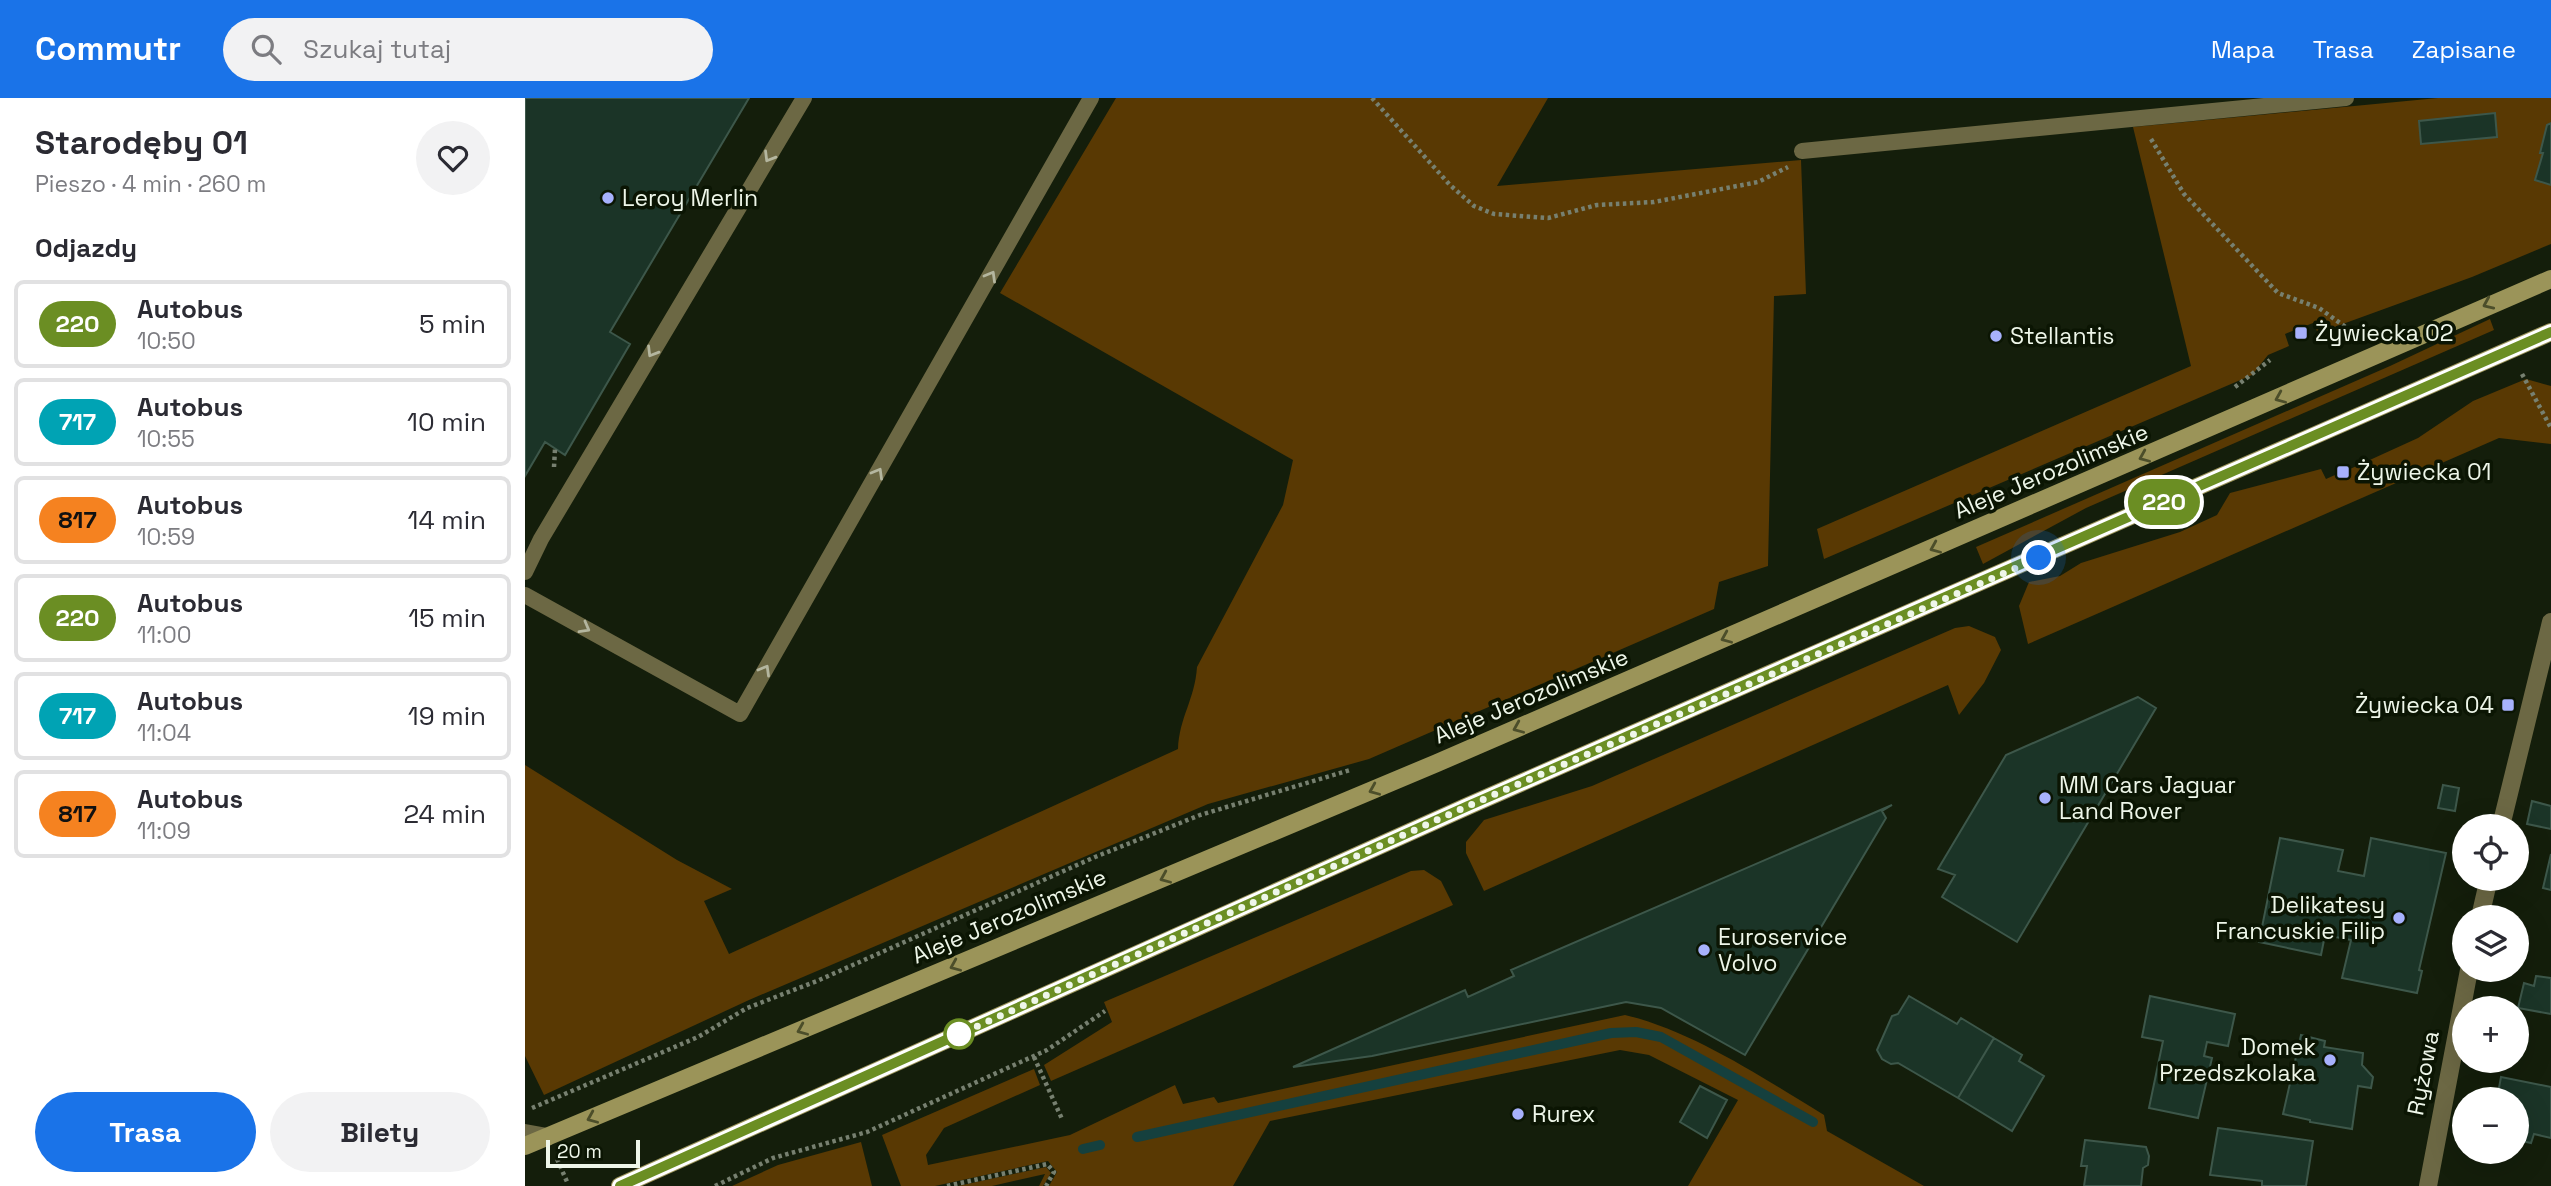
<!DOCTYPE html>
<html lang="pl">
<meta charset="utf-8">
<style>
body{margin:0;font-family:"Space Grotesk",sans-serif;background:#f2f2f3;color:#2b2b33;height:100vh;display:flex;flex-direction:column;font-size:26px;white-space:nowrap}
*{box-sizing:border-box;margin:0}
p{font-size:23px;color:#7c7c81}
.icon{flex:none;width:38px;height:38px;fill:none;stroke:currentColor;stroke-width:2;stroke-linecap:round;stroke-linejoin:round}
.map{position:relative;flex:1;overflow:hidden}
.sheet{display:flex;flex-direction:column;background:#fff;width:525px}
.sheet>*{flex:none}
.badge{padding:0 14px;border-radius:23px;font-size:24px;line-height:46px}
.buttons{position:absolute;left:1927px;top:716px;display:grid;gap:14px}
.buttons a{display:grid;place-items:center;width:77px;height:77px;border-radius:50%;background:#fff;box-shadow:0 7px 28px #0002;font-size:35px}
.scale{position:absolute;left:21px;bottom:18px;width:94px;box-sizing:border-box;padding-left:7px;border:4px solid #eef6e9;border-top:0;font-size:19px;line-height:24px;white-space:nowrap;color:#eef6e9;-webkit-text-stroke:5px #0b1503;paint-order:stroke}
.you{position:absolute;width:35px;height:35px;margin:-18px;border:5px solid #fff;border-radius:50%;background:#1a73e8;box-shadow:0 0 0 10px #1a73e833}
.map>.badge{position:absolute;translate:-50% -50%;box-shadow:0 0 0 4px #fff}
h2{padding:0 35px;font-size:26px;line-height:63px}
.round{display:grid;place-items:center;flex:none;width:74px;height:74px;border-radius:37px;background:#f2f2f3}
.headline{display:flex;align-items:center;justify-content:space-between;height:119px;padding:0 35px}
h1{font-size:33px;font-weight:700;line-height:52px}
.primary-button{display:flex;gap:14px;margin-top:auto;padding:14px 35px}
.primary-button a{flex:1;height:80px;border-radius:42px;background:#1a73e8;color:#fff;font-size:28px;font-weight:700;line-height:80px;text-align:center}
.primary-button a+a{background:#f2f2f3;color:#2b2b33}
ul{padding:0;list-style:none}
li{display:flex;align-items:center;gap:21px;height:88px;margin:0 14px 10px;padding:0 21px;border:4px solid #e1e1e2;border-radius:10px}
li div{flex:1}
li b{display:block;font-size:26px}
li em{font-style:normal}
li .badge{min-width:77px;font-weight:700;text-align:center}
header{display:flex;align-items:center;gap:42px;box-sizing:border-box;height:98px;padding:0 35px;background:#1a73e8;color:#fff}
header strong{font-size:33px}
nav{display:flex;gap:38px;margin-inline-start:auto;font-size:24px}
.search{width:490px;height:63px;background:#f2f2f3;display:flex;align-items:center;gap:18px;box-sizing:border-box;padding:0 24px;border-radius:38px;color:#7c7c81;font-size:26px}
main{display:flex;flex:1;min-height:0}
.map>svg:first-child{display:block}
.green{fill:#593903}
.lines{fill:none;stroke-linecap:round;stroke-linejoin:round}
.stream{stroke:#15403e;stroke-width:10}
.building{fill:#1b3427;stroke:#3d574a;stroke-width:2}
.path{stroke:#778070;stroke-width:4.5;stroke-dasharray:3.5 3.5;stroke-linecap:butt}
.service{stroke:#6c6844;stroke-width:16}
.minor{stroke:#6c6844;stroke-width:18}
.tertiary{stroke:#6c6844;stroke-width:18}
.secondary{stroke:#9b9459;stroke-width:18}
.oneway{stroke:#b4b69f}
.oneway2{stroke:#4c4e2a}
.line-casing{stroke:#fff;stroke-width:16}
.line{stroke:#6b8e23;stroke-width:10}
.walk{stroke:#eef6e9;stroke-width:7;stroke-dasharray:0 12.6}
.poi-dot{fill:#a7b1fc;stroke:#0b1503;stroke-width:2.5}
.stop-dot{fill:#fff;stroke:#6b8e23;stroke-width:3.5}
.labels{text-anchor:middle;stroke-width:7;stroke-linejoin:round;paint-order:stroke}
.poi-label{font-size:23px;fill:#eef6e9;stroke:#0b1503;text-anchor:start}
.street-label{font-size:23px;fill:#eef6e9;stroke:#0b1503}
</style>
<header>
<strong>Commutr</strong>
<div class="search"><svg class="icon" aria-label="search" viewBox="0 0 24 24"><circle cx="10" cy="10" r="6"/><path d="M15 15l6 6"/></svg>Szukaj tutaj</div>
<nav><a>Mapa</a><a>Trasa</a><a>Zapisane</a></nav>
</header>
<main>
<section class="sheet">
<div class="headline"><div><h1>Starodęby 01</h1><p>Pieszo · 4 min · 260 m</p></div><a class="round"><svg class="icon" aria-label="heart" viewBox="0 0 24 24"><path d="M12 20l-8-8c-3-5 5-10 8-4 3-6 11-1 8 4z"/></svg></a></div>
<h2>Odjazdy</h2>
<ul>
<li><span class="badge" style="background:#6b8e23;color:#fff">220</span><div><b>Autobus</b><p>10:50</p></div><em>5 min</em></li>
<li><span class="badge" style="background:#00a3b4;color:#fff">717</span><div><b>Autobus</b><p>10:55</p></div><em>10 min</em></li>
<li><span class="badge" style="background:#f58220;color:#111">817</span><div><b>Autobus</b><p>10:59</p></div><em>14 min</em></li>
<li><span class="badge" style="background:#6b8e23;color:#fff">220</span><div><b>Autobus</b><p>11:00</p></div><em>15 min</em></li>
<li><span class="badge" style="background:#00a3b4;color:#fff">717</span><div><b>Autobus</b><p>11:04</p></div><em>19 min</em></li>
<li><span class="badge" style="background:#f58220;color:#111">817</span><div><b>Autobus</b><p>11:09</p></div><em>24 min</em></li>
</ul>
<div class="primary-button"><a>Trasa</a><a>Bilety</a></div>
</section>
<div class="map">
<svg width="2026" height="1088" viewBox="0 0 2026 1088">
<rect width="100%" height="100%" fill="#141e0b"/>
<!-- green -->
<path class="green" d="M591 0H1023L972 88 1276 62 1281 196 1249 198 1243 468 1194 484 1189 511 844 661 683 706 224 902 19 997 0 958V667L152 762 207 791 179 803 204 856 653 651C654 620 670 601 672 569L758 407 768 362 475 195Z
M1913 0H2026V146L1947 179 1793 235 1788 225 1760 236 1764 248 1743 257 1727 277 1299 461 1292 431 1666 268 1608 29Z
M1965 221 1969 232 1561 410 1458 466 1451 449 1865 268Z
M2001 281 2026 288V346L1974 340 1503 546 1494 508 1504 484 1535 478 1556 465 1655 434 1692 417 1705 395 1796 371 1801 381 1810 377 1812 381 1826 375 1825 371 1893 340 1948 303Z
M1444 528 1470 539 1476 552 1459 585 1434 617 1423 587 959 793 941 755V744L959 722 1067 688 1430 530Z
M899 772 916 783 928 807 526 983 519 967 587 924 579 904 886 773Z
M1100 917C1168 933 1238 980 1299 1017L1302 1033 1399 1088H1163L1213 1002 1124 957 1095 952 745 1023 708 1088H524L532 1074 523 1063 410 1088H376L357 1037 509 971 515 987 419 1030 401 1057 403 1067 545 1037 650 987 658 1006 689 999 693 1005Z
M336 1044 347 1088H207L253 1067Z
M521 1069 526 1075 518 1088H514L520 1076 467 1088H433Z"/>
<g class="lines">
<!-- stream -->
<path class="stream" d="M612 1039 1086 935 1111 934 1136 939 1288 1024
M558 1051 575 1047"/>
</g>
<!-- building -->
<path class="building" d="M0 0H224L85 234 105 246 40 357 20 344 0 378Z
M1970 15 1972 39 1896 46 1894 23Z
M2026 25V87L2010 82 2018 55H2015L2022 27Z
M1613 599 1631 610 1492 844 1417 799 1430 777 1413 771 1481 657Z
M1918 687 1934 690 1930 713 1913 710Z
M2007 703 2026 708V731L2002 726Z
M1367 707 1357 713 1361 720 1220 957 1136 910 1101 904 847 958 768 969 940 892 943 899 989 878 986 872Z
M1755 740 1818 752 1813 773 1839 778 1846 740 1921 755 1894 872 1897 873 1892 895 1817 880 1826 842 1800 837 1796 857 1734 844Z
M2026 756V792L2018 790Z
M2011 878 2026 880V916L1993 910 1999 885 2009 888Z
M1384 898 1432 926 1436 920 1469 940 1433 1000 1373 965 1366 966 1357 961 1352 952 1367 918 1373 916Z
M1625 898 1710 916 1703 948 1682 944 1679 958 1687 960 1673 1020 1624 1010 1638 943 1617 939Z
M1776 937 1800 943 1799 949 1838 955 1837 967 1848 979 1846 990 1833 988 1827 1031 1785 1024V1022L1758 1016Z
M1469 940 1497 957 1494 963 1519 978 1487 1033 1433 1000Z
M1976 979 2026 989V1040L2009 1036 2006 1045 1992 1042V1001H1972Z
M1175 988 1202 1002 1182 1040 1155 1024Z
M1693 1030 1788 1043 1781 1088H1737V1083L1685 1077Z
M1560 1042 1621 1049 1624 1058 1623 1067 1618 1070 1616 1088H1559L1562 1068H1556Z"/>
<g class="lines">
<!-- path -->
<path class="path" d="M847 0 925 87 949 108 969 116 1023 120 1072 107 1129 104 1233 84 1263 69
M1626 41 1659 96 1753 195 1794 210 1822 230
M1997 276 2026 330
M1710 289 1745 262
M29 369 30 351
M509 959 537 1021
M7 1010 173 939 222 910 292 883 570 759 675 717 825 672
M32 1061 43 1086
M190 1088 248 1060 342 1034 522 952 580 913
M422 1088 522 1066 529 1074 521 1088"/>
<!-- service -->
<path class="service" d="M1277 53 1821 0
M0 474 16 441 279 0
M0 497 215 616 566 0"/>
<!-- minor -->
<path class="minor" d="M0 1035 22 1039"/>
<!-- tertiary -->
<path class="tertiary" d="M1976 728 2026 524
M1955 819 1964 780
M1903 1088 1944 872"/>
<!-- secondary -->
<path class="secondary" d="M0 1048 912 665 2026 181
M95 1088 943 708 2026 234"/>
</g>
<!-- one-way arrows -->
<defs><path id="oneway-chevron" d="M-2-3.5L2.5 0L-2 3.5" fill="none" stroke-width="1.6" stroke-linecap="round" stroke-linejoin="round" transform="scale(1.75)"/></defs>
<g class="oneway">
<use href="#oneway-chevron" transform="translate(244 59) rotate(121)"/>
<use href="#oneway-chevron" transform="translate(466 178) rotate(-60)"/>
<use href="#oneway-chevron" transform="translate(127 254) rotate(121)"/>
<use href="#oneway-chevron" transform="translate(353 375) rotate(-60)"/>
<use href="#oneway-chevron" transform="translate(60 530) rotate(29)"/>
<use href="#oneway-chevron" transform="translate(240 572) rotate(-60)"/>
</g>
<g class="oneway2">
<use href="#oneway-chevron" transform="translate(1963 206) rotate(156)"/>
<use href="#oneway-chevron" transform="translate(1755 300) rotate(157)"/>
<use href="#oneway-chevron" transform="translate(1619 359) rotate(157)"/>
<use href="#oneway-chevron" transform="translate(1410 450) rotate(157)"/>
<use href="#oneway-chevron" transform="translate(1201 540) rotate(157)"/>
<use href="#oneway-chevron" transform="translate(993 630) rotate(157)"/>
<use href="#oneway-chevron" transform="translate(849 692) rotate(157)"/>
<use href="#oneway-chevron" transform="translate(640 780) rotate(157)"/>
<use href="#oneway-chevron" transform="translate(430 868) rotate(157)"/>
<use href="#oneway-chevron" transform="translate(277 932) rotate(157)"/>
<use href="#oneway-chevron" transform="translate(67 1020) rotate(157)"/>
</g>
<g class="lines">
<defs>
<path id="line" d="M95 1088 943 708 2026 234"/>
</defs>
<!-- line casing -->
<use href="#line" class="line-casing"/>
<!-- line -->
<use href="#line" class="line"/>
<!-- walk -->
<path class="walk" d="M434 936 426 940 943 708 1514 460"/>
</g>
<!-- markers -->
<g class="poi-dot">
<circle cx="83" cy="100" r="7"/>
<rect x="1769" y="228" width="14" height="14" rx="3.5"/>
<circle cx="1471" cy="238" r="7"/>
<rect x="1811" y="367" width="14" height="14" rx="3.5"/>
<rect x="1976" y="600" width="14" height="14" rx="3.5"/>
<circle cx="1520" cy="700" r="7"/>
<circle cx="1874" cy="820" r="7"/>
<circle cx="1179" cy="852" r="7"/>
<circle cx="1805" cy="962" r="7"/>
<circle cx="993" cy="1016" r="7"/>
</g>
<circle class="stop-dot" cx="434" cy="936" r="14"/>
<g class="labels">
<!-- poi labels -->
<g class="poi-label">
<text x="97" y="108">Leroy Merlin</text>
<text x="1790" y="243">Żywiecka 02</text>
<text x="1485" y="246">Stellantis</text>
<text x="1832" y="382">Żywiecka 01</text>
<text x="1969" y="615" text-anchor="end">Żywiecka 04</text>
<text x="1534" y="695">MM Cars Jaguar<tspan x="1534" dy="26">Land Rover</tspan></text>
<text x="1860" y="815" text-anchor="end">Delikatesy<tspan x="1860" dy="26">Francuskie Filip</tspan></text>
<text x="1193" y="847">Euroservice<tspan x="1193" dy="26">Volvo</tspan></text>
<text x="1791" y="957" text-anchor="end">Domek<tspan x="1791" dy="26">Przedszkolaka</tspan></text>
<text x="1007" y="1024">Rurex</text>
</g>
<!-- street labels -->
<g class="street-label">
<text transform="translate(1526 373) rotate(-23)" y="8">Aleje Jerozolimskie</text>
<text transform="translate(1006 598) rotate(-23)" y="8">Aleje Jerozolimskie</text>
<text transform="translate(484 818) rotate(-23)" y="8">Aleje Jerozolimskie</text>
<text transform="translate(1898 975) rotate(-79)" y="8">Ryżowa</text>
</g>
</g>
</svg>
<div class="buttons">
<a><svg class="icon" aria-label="locate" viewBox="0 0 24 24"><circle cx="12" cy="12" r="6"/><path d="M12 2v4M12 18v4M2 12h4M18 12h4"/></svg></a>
<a><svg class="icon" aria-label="layers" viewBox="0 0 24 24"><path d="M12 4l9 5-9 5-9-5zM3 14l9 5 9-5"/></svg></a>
<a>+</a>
<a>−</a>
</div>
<div class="scale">20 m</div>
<div class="you" style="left:1514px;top:460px"></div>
<b class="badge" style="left:1639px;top:404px;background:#6b8e23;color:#fff">220</b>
</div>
</main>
